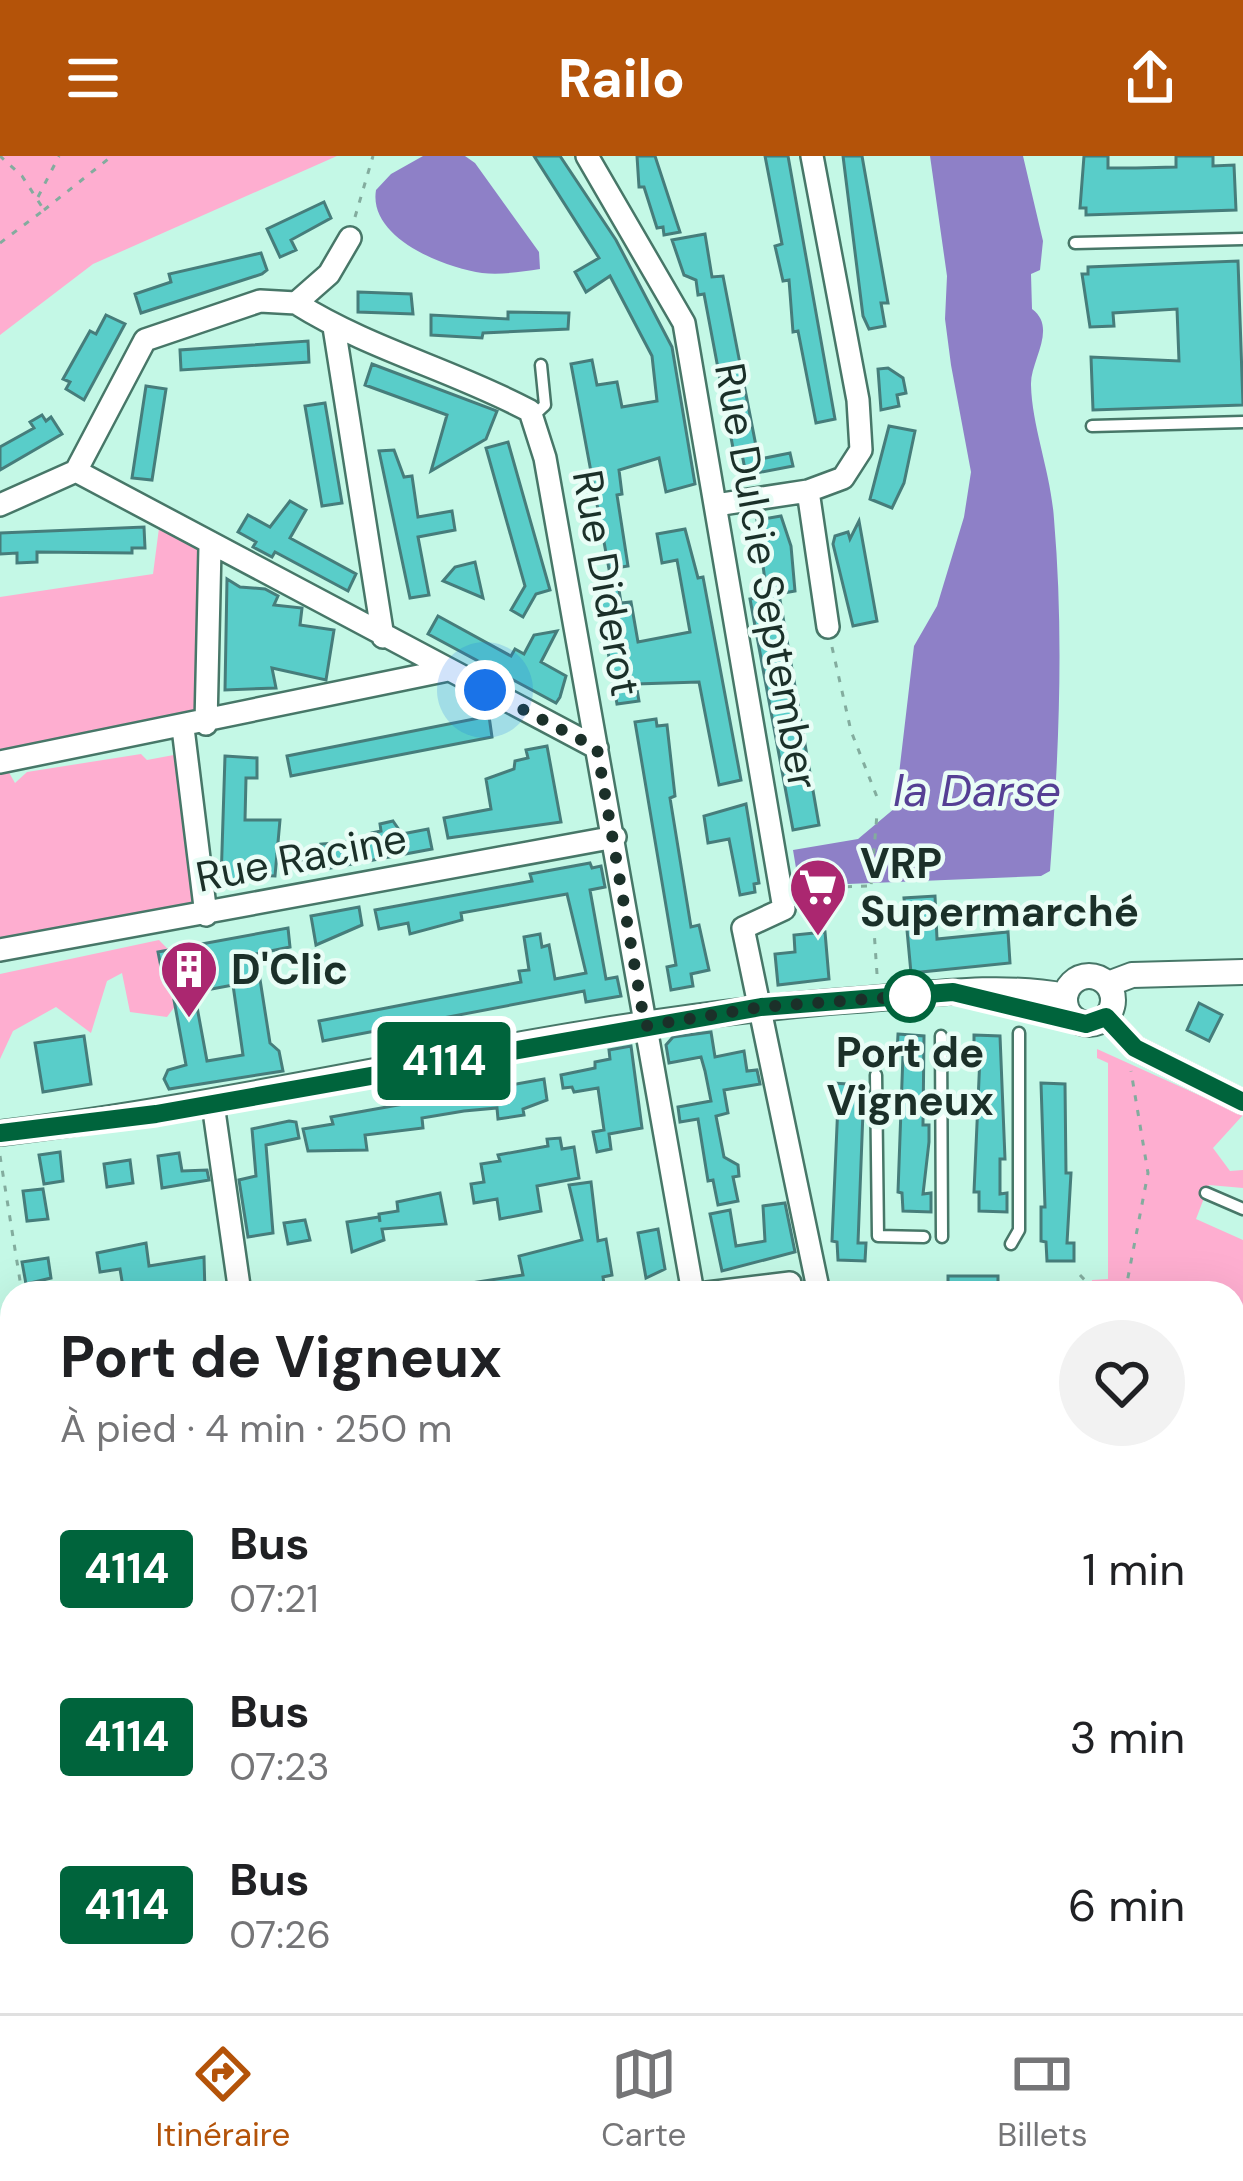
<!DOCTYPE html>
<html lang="fr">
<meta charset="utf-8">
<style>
body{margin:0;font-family:"DM Sans",sans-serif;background:#f2f2f2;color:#202124;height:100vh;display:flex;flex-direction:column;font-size:45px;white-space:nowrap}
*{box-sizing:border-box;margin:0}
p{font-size:39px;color:#757577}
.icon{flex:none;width:66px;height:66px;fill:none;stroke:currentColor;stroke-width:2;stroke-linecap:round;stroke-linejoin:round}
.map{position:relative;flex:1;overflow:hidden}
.side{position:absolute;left:0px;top:1125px;width:1245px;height:732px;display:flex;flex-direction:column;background:#fff;border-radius:36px 36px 0 0;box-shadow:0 12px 48px #0002}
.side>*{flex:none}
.badge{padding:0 24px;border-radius:9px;font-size:42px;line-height:78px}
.you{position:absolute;width:60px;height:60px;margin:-30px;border:9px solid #fff;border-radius:50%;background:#1a73e8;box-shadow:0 0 0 18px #1a73e833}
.map>.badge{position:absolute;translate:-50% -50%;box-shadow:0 0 0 6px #fff}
.round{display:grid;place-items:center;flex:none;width:126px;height:126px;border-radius:63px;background:#f2f2f2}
.headline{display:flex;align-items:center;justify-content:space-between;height:204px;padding:0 60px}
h1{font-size:57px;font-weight:700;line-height:90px}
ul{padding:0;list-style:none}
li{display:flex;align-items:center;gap:36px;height:168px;padding:0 60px}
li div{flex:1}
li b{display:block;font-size:45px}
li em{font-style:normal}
li .badge{min-width:132px;font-weight:700;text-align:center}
header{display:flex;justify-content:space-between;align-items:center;height:156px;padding:0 60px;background:#b45309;color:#fff;font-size:54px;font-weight:700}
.menu{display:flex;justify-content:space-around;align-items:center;height:168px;border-top:3px solid #e0e0e0;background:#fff;font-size:33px;color:#757577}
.menu a{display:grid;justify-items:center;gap:6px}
.menu .current{color:#b45309}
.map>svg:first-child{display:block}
.built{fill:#b0edd9}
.green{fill:#feaed0}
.water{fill:#8e80c7}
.building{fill:#59cdc9;stroke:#467d7b;stroke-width:3}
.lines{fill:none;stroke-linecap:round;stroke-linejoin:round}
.service-casing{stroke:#477768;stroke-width:15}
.minor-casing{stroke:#477768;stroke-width:26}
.tertiary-casing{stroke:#477768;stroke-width:28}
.path{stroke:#83ac9e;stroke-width:3;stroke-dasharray:6 9;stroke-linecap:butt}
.service{stroke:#fff;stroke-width:10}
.minor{stroke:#fff;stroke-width:21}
.tertiary{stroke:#fff;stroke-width:24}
.line-casing{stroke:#fff;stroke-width:27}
.line{stroke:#00643c;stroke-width:18}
.walk{stroke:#1b3029;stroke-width:12;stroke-dasharray:0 21.6}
.stop-dot{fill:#fff;stroke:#00643c;stroke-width:6}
.labels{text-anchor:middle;stroke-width:9;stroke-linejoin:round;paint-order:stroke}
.street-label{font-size:42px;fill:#1b3029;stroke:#e9fdf6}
.poi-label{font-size:42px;font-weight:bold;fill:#1b3029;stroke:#e9fdf6;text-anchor:start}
.stop-label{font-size:42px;font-weight:bold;fill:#1b3029;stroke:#e9fdf6}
.water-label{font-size:45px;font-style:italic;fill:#553f94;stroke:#e9fdf6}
</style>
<header><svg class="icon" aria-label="menu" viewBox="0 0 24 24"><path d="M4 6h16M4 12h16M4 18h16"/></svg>Railo<svg class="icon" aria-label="share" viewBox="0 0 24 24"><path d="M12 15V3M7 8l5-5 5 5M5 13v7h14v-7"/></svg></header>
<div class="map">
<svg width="1243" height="1857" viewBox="0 0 1243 1857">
<rect width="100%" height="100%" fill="#c4f8e6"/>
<!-- built -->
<path class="built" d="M1048 1845H1215V1857H1048Z"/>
<!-- green -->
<path class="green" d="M0 0H337L93 108 0 179Z
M159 372 200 394 198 554 151 563 152 568 0 593V441L153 418Z
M141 598 147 604 179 598 200 745 43 781 33 777 0 783V614L7 613 15 627 27 616Z
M159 784 196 822 167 861 130 856 122 817 107 825 91 877 56 851 13 875 0 903V818Z
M1097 893 1243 959 1213 992 1230 1015 1243 1014V1032L1209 1029 1196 1063 1243 1084V1316L1233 1309V1137H1092V1124L1108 1123V907L1097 902Z
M448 1845H553V1847L547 1857H448Z
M631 1845H953V1857L663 1854 662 1847Z"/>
<!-- water -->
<path class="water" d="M423 0H465L475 7 539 96 540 113C521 116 501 119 482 117 445 112 368 82 376 34L391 18Z
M930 0H1023L1043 85 1040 114 1031 118 1032 153C1058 172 1030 205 1031 229 1032 271 1051 317 1054 363 1064 480 1059 598 1050 715L1041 720 799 730 793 694 858 683 895 652 914 490 937 450 964 361 971 316 951 209 945 163 947 120Z"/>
<!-- building -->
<path class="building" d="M534 0H560L616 84 672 191 695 328 666 336 659 302 619 314 622 338 617 339 628 410 609 413 571 208 592 204 597 229 617 226 622 251 657 245 652 200 610 120 586 136 575 116 599 102Z
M637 0H655L680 76 664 79 663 71 657 72 644 31H639Z
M765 0H788L835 263 816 267 798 175 793 176 789 124 783 125 775 90 782 88Z
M843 0H862L888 147H881L885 170 869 173 863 160Z
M1084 0H1108V12H1136L1176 11V0H1213V10L1234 9 1236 54 1086 59V52H1080Z
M324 46 331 62 291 84 296 94 280 101 267 73Z
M705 78 712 121 723 120 757 295 760 303 790 297 793 310 746 319 742 298 733 292 704 138 698 139 696 124 684 119 672 84Z
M261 97 267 114 262 118 141 157 135 138 171 126 169 118Z
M1238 105 1243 249 1093 254 1091 201 1179 205 1177 153 1113 157 1114 170 1090 171 1082 118H1088V111Z
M358 136 411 138 413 158 358 156Z
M508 156 569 157 568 173 483 177 482 182 431 179V159L508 163Z
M106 159 125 168 84 244 66 233 70 226 63 223 90 175 96 178Z
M308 185 309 206 181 214 180 194Z
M372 208 497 255 486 283 431 315 447 259 365 229Z
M888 212 903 222 906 237 897 239 899 250 881 254 878 213Z
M146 230 166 233 152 324 132 322Z
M325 247 342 347 322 350 305 250Z
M42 259 46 265 51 261 62 278 0 314V291L34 272 30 266Z
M889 270 915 275 904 327 892 352 870 343Z
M508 286 550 434 536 438 523 461 511 454 525 430 486 292Z
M394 294 404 321 412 320 418 361 452 355 455 374 418 381 429 439 410 442 379 295Z
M290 345 306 354 290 382 356 418 348 435 275 396 272 401 253 391 256 386 238 376 248 359 270 371Z
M781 360 791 390 795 435 767 440 757 364Z
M859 365 877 465 853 470 833 388 835 380 848 376 850 383Z
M144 371 145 392H132V397L37 396V406L17 407V397L0 398V377Z
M685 373 698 422 703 421 741 624 719 629 699 526 636 528 639 545 617 548 597 431 618 427 621 447 631 446 638 486 690 476 677 404 662 407 657 378Z
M475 406 483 442 443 425 455 411Z
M227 423 240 431 265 433 278 440 274 449 302 452 300 469 334 474 326 524 272 512 276 532 225 534Z
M779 438 819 669 793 674 750 443Z
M438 460 511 500 515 493 524 498 534 479 557 475 541 506 566 520 560 541 556 547 428 478Z
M489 560 492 581 291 620 287 600Z
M656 563 657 570 667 569 675 640 670 642 691 771 699 769 709 814 691 818 693 830 671 834 667 811 676 809 635 566Z
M547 590 561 666 448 682 444 662 491 653 486 623 514 613 515 605 528 602 526 594Z
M225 600 257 602V622H246L245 664H280L275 720 244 719V726H221Z
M746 648 759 727 754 728 755 736 740 739 729 683 708 687 704 660Z
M393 665 402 678 428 673 432 693 304 717 301 697 322 693 321 688 373 684 372 677 381 675 380 668Z
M590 707 592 712 601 710 605 731 590 734 606 823 617 821 621 840 586 846 584 835 323 885 319 865 521 826 519 815 529 814 524 781 540 778 542 791 549 789 555 823 586 817 567 738 461 757 462 764 410 778 408 767 379 773 375 754 532 725 530 718Z
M935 740 937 783 1008 776 1010 807 911 817 904 742Z
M359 751 362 769 316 789 311 760Z
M288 772 290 791 256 798 270 887 279 895 283 915 169 933 164 923 168 914 186 909 174 844 195 840 207 905 243 899 233 829 201 835 197 809 162 816 158 796Z
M825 776 829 823 778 829 775 798 795 796 794 779Z
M1199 847 1222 859 1209 885 1187 874Z
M711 876 715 901 744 895 747 915 757 914 760 928 724 934 728 957 716 960 724 1001 738 1009 739 1020 733 1021 738 1045 718 1049 713 1024 708 1025 698 963 680 966 678 951 711 945 705 915 701 901 669 907 666 889 673 881Z
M898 878 924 880 923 969H929V986L923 1038 931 1037V1056L903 1055 902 1037 898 1036 903 898H897Z
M974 879 1000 880 1005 1003H1000V1038L1007 1037V1056L979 1055V1036H974L980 900H974Z
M84 880 91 928 43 936 35 887Z
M631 890 642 972 609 978 611 993 597 996 593 976 604 974 598 932 574 936 572 931 563 932 561 919 595 912V906L610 903 609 894Z
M544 923 547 944 523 953 524 959 498 963 497 952 464 955 422 962 423 972 365 979 367 994 308 995 303 973 333 968 331 961Z
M832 927 864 929 858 1087H866L865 1105 838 1104 837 1086 832 1085 838 947H832Z
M1041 927 1065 928 1066 1017H1071L1067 1087H1074V1105H1047L1046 1086 1041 1085V1051H1045Z
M289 965 296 966 299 982 266 989 273 1077 248 1081 239 1024 256 1020 252 973Z
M560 982 562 993 574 991 579 1022 537 1030 541 1055 500 1063 497 1043 474 1047 471 1028 484 1026 481 1008 500 1005 498 999 548 990 547 983Z
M60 996 63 1025 44 1028 39 999Z
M179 997 182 1015 207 1014 209 1024 162 1032 158 1000Z
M130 1004 133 1027 107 1031 104 1008Z
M591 1026 598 1085 606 1083 612 1119 603 1121 604 1128 553 1137H459L458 1129 523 1119 519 1100 582 1084 569 1029Z
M43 1033 48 1063 27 1065 23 1035Z
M440 1037 446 1068 382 1073 384 1084 352 1096 347 1066 379 1061 380 1066 379 1058 398 1055 397 1046Z
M785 1047 795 1096 722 1115 710 1058 730 1054 736 1090 765 1085 763 1050Z
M305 1064 310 1084 288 1088 284 1067Z
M658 1073 665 1113 646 1122 638 1077Z
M146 1087 149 1110 204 1101 205 1137H124L120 1113 100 1116 97 1097Z
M48 1102 51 1122 26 1128 22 1106Z
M948 1120H998V1137H948Z"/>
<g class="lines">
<defs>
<path id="service" d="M1075 87 1243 83
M532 261 545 249 541 209
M1092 270 1243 266
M991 845 1072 862
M941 880 942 1081
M876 919 878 1080 924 1081
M1206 1037 1243 1053
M1011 1088 1019 1074V877
M1233 1333 1243 1329
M1233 1783 1243 1782"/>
<path id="minor" d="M587 0 684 167 784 753 743 772 819 1137
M296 147C371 194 451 213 530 255L545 302 693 1137
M334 171 383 481
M76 315 597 592
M808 335 828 471
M0 349 76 315 145 184 260 145 296 147 329 118 350 82
M716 349 808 335 843 322 861 294 858 244 812 0
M206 568 210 391
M183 572 206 759
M0 606 448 514
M0 794 615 681
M1106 861 1135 892 1243 946
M213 948 240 1137
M707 1137 790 1127
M0 1261 12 1258
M349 1845 351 1857
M1031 1857V1845"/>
<path id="tertiary" d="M1065 844a24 24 0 1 1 48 0a24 24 0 1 1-48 0Z
M1108 828 1132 819 1243 816
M0 977C286 943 568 864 856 844 924 839 997 827 1065 840"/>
</defs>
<!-- service casing -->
<use href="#service" class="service-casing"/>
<!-- minor casing -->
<use href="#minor" class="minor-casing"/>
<!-- tertiary casing -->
<use href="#tertiary" class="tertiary-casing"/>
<!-- path -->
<path class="path" d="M38 41 59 0
M44 54 112 0
M355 61 373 0
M0 87 44 54 22 20 0 0
M832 491 851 575 877 641
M801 732 869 730
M877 818 871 730 877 658
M877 905V893
M0 1000 22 1137
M1080 1119 1096 1136H1125
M1125 1137 1148 1017 1131 915
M0 1413 12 1411
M1233 1799 1234 1857
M1234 1814 1242 1795
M740 1845V1857
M0 1846 15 1845
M486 1847 557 1850 573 1856
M858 1857 859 1845"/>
<!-- service -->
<use href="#service" class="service"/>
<!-- minor -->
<use href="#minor" class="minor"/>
<!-- tertiary -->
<use href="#tertiary" class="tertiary"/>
</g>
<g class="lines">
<defs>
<path id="line" d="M0 977 156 958 761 851 953 836 1086 868 1106 861 1135 892 1243 946"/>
</defs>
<!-- line casing -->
<use href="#line" class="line-casing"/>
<!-- line -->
<use href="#line" class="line"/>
<!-- walk -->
<path class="walk" d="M485 534 597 592 645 870 761 851 910 840"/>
</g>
<!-- icons -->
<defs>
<symbol id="supermarket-pin" viewBox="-11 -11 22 30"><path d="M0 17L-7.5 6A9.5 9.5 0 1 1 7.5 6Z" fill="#ab2770" stroke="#e9fdf6"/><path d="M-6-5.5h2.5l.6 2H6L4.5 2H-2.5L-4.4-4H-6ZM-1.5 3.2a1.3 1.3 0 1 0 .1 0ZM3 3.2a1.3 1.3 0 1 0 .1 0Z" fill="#fff"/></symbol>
<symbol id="building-pin" viewBox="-11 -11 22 30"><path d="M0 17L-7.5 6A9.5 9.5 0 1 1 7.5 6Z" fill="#ab2770" stroke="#e9fdf6"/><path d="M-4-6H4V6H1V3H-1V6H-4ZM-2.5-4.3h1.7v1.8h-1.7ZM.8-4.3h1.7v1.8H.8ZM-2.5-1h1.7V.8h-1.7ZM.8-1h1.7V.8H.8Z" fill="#fff"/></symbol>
</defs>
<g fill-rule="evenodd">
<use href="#supermarket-pin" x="785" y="698" width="66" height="90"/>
<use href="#building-pin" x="156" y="780" width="66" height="90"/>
</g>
<!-- markers -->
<circle class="stop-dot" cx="910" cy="840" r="24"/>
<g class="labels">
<!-- street labels -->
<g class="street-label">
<text transform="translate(767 420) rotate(80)" y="15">Rue Dulcie September</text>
<text transform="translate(607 427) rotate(80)" y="15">Rue Diderot</text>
<text transform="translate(301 701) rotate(-11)" y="15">Rue Racine</text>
</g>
<!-- poi labels -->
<g class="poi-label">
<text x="860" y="722">VRP<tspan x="860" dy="48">Supermarché</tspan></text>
<text x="231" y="828">D'Clic</text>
</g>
<!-- stop labels -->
<g class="stop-label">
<text x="910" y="911">Port de<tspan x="910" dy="48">Vigneux</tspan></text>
</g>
<!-- water labels -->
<g class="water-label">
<text x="977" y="650">la Darse</text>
</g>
</g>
</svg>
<div class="you" style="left:485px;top:534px"></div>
<b class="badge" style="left:444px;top:905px;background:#00643c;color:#fff">4114</b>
<section class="side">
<div class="headline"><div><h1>Port de Vigneux</h1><p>À pied · 4 min · 250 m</p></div><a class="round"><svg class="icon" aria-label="heart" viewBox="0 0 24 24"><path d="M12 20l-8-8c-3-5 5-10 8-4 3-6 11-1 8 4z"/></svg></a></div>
<ul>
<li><span class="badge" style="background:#00643c;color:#fff">4114</span><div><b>Bus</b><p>07:21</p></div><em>1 min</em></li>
<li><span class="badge" style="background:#00643c;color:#fff">4114</span><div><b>Bus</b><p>07:23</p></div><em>3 min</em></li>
<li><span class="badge" style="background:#00643c;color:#fff">4114</span><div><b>Bus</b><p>07:26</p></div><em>6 min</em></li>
</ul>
</section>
</div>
<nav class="menu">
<a class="current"><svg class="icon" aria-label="directions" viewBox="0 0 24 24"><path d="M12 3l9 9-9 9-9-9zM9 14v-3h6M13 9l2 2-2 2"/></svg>Itinéraire</a>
<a><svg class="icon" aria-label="map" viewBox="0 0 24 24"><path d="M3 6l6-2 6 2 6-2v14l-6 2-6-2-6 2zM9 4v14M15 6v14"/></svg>Carte</a>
<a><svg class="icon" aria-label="tickets" viewBox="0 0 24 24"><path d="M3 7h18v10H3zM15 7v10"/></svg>Billets</a>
</nav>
